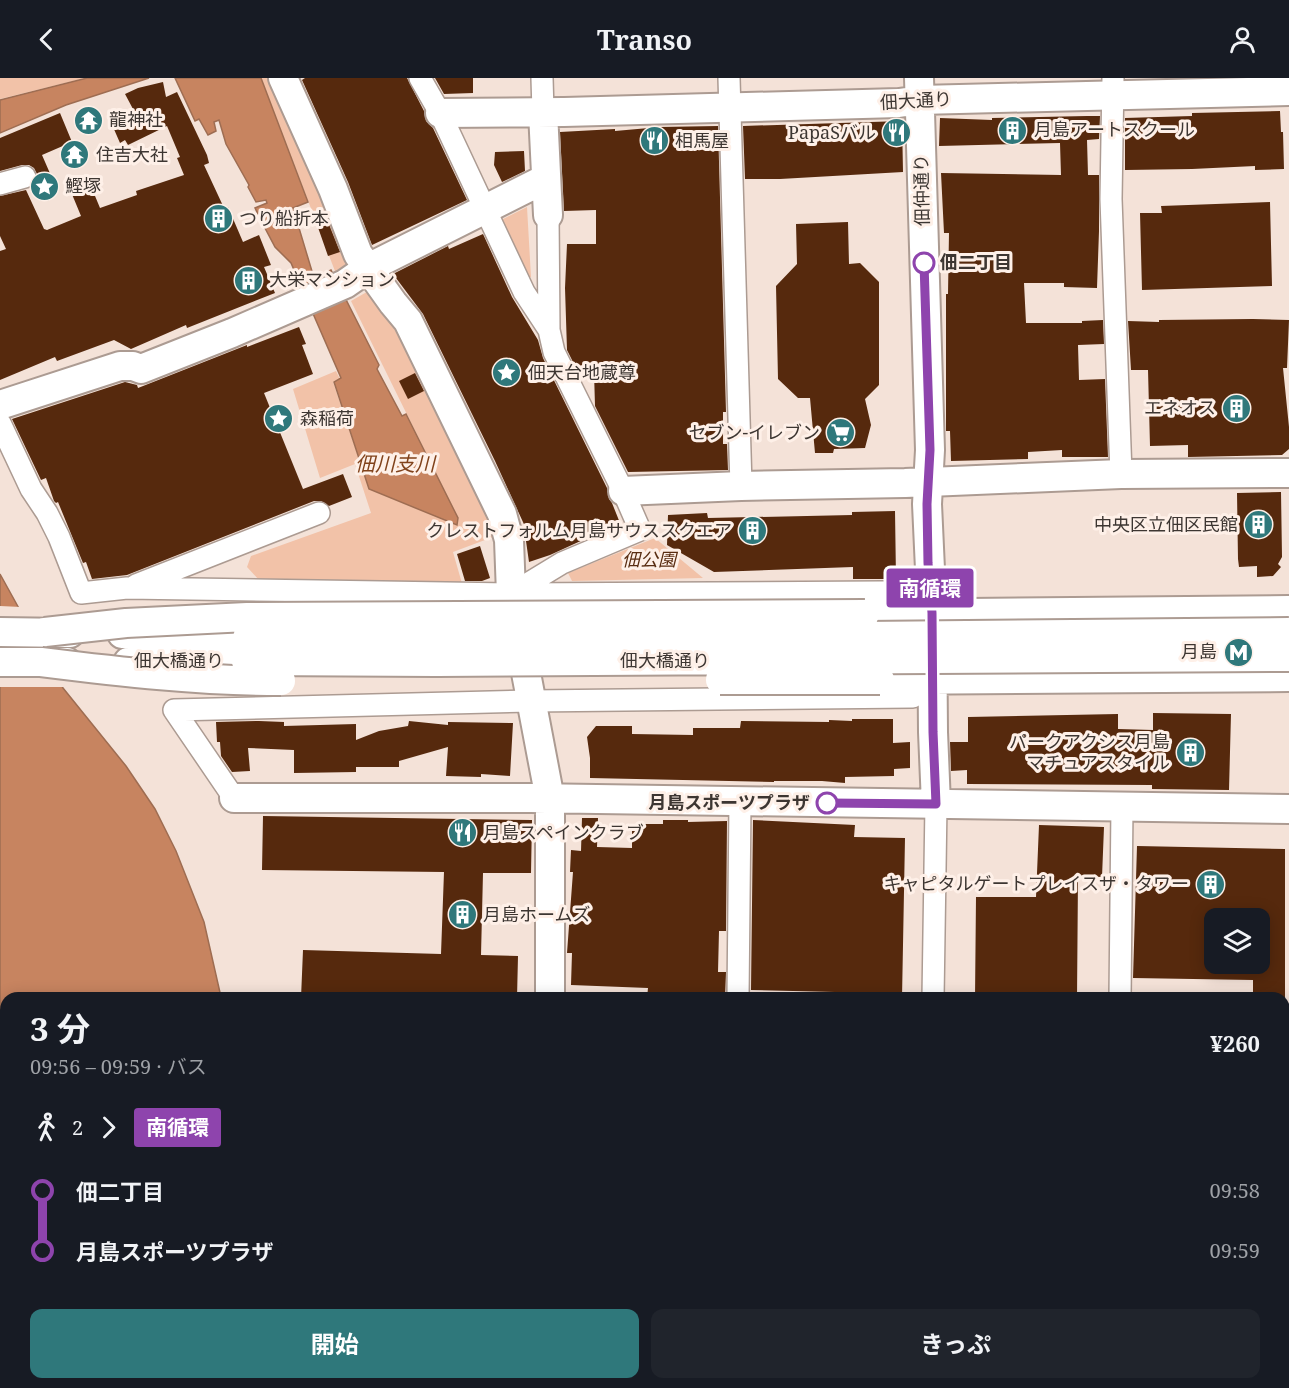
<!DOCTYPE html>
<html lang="ja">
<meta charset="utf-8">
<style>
body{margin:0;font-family:"Noto Serif","Noto Sans JP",serif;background:#20242c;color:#f1f3f6;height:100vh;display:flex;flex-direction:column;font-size:22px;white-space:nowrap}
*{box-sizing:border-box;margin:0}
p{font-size:20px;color:#9ea1a6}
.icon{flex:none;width:33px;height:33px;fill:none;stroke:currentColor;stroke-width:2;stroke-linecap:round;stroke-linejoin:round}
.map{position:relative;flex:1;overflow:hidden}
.details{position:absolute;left:0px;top:914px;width:1290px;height:398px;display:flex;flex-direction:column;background:#171b24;border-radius:18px 18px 0 0;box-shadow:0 3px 15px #0003}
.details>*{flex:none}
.badge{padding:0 12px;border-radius:4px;font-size:21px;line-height:39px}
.fabs{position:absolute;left:1204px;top:830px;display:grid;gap:12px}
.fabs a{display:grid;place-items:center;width:66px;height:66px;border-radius:12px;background:#171b24;box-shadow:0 3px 15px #0003;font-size:30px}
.map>.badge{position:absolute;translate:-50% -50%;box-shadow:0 0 0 3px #fff}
.legs{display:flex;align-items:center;gap:9px;height:66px;padding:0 30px;font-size:20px}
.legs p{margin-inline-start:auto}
.summary{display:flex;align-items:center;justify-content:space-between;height:102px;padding:0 30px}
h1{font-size:33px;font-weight:700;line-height:45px}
.button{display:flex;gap:12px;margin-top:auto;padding:12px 30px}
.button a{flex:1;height:69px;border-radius:12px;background:#2f787b;color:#fff;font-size:24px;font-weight:700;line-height:69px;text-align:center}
.button a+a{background:#20242c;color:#f1f3f6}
ul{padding:0 30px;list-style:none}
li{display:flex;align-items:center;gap:21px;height:60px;font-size:22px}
li i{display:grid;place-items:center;width:9px;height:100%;margin:0 8px;background:currentColor}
li i::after{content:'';width:15px;height:15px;margin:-8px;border:4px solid;border-radius:50%;background:#171b24}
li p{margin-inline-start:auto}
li:first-child i{background:linear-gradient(#0000 50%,currentColor 0)}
li:last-child i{background:linear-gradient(currentColor 50%,#0000 0)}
header{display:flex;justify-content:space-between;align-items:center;height:78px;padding:0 30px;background:#171b24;font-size:27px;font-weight:700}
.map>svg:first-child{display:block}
.green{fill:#f2c2a8}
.water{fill:#c78460;stroke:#9e6d52;stroke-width:1.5}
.pier{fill:#f4e2d8}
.building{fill:#56290d;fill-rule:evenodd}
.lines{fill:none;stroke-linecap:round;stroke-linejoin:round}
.street-casing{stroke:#ac9b92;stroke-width:24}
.secondary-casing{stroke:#ac9b92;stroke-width:32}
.street{stroke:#fff;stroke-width:21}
.secondary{stroke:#fff;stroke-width:28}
.secondary-bridge-casing{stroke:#ac9b92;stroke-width:32;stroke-linecap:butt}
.secondary-bridge{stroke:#fff;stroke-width:28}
.line-1-casing{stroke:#fff;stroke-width:14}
.line-1{stroke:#8e44ad;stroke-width:9}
.stop-1-dot{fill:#fff;stroke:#8e44ad;stroke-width:3}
.labels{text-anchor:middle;stroke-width:6;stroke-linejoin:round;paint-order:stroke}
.street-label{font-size:18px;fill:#3d3632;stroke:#fef0e8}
.poi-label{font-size:18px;fill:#3d3632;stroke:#fef0e8;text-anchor:start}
.stop-label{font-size:18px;font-weight:bold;fill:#3d3632;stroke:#fef0e8;text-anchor:start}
.park-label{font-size:18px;font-style:italic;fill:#592d12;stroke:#fef0e8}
.water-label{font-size:20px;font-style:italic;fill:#81421b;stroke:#fef0e8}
</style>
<header><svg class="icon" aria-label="back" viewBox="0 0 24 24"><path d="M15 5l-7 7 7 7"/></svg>Transo<svg class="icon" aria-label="person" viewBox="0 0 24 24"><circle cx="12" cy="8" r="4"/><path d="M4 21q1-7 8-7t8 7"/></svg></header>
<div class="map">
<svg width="1289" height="1310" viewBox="0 0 1289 1310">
<rect width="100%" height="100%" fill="#f4e2d8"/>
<!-- green -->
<path class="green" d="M0 0H85L0 21Z
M261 0H280L362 187 338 201Z
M527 129 531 199 524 201 497 144Z
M372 211 412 264 474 392 493 459 453 474 463 509 259 502 247 489 251 478 371 435 355 386 320 400 293 311 336 293 340 301 333 304 369 411 457 447 458 440 351 223Z
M655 460 703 500 572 503 568 495Z"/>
<!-- water -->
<path class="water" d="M87 0H149L66 27 0 55V22Z
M175 0H261L308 124 293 130 314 200 331 192 379 287 377 291 402 338 406 336 458 440 457 447 369 411 334 304 341 300 291 185 275 169 265 150 269 148 268 144 263 146 255 130 267 125 266 122 256 124 248 109 249 107 226 66 219 42 214 44 216 53 208 57 199 41 195 43Z
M0 496 63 610 126 688 155 731 176 773 204 844 221 919 6 920V1305H293L294 1310H0Z"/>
<!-- pier -->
<path class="pier" d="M0 528 21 529 66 609H0Z"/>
<!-- building -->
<path class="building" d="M305 0H407L424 33 426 43 433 50 467 122 372 167 348 104 302 2Z
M435 0H473V15L444 16Z
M163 4 166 19 177 14 207 77 209 85 204 87 224 130 228 129 243 164 259 157 271 187 264 189 275 215 187 250 186 247 131 271 114 262 57 283 55 279 0 302V173L6 171 0 158V118L26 112 44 151 47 152 81 138 69 109 88 101 100 130 137 117 136 113 184 97 177 80 180 79 167 48 128 67 125 62 120 65 110 42 133 31 125 16 138 10Z
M1280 33 1281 54H1283L1284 91 1255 92V88L1192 91 1125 92V40L1192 38V35Z
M60 35 72 64 42 77 52 100 32 109 37 103V96L34 90 29 87H22L0 93V60Z
M1087 38H1100L1099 61 1087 62 1088 97H1099V153L1097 210 1064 209V205H1024L1026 245H1082V243L1103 242 1104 266 1078 267 1079 302 1105 301 1108 379H1062V372L1028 374V381L951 383 950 353H946V216H948L949 155H944L941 95 1061 97 1060 65 939 68 940 40 992 42V40Z
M902 43 903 94 780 101H745L743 48Z
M718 48 726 334H723V366H727L728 392 628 394 595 328 594 294H578L567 272 565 210 567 166H596V132L564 133 560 54 615 51V53L660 49Z
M524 73 525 93 502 104 494 87 495 74Z
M1270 124 1272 208 1142 212 1140 135H1162L1161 128Z
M324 134 340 174 328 178 314 138Z
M848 144 849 186 860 185 879 204V307L865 321 871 347 865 370 834 371 833 375H815L810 320H798L778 301 776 208 797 186 796 146Z
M483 156 512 219 538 262 543 280 607 410 609 421 612 425 620 445 550 477 529 484 525 456 528 455 495 383 423 236 393 196 448 168 449 171Z
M1253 241 1289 242 1287 290H1283L1289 349V371L1282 377 1188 379V367L1150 368 1148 292H1131L1128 243 1159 244V242Z
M299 249 306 266 302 267 313 296 264 315 303 411 343 396 352 419 329 428 321 423H314L127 497 92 501 86 484 83 485 58 424 56 425 54 423 46 400 41 402 12 341 125 304 137 307 138 310 247 267V269Z
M415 295 424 313 408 321 399 303Z
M1281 414 1282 479 1278 486 1281 489 1273 498 1257 499V488L1239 489 1238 481 1237 415Z
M895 433 896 501H853V489L714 494 667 467 668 437 707 435 708 440 852 437V434Z
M480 468 490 500 482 503H465L457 476Z
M1153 635 1231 636 1229 712 1152 711V707L967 706V692L951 693 950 664H968V639L1118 636V651L1153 652Z
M852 641H893V665L910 664V690L894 691V698L845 699V705L822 703H774V704L590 700V680L587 659 596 648H632V656L693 657V650H740L741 643 829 644V642L852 643Z
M259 643 284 644V648L356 646V662L379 653 408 648 409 643 448 647V644L513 645 510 698 481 696V699L446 698 448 669 399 683V689H356V694L294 695V672L248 670 250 693 232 694 221 678 220 664H217L216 644Z
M263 738 532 742 531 795H483L481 877 518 878 517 920H301L303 872 441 876 444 794 262 792Z
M582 740H598L597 769 632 770V746H663V742H688V744L727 743 726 853H719L718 894H726L725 920H647L648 910 571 907 572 875H567L573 794H570L571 772 581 773Z
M753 742 855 747 854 759 905 760 902 920H877L876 915 751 912Z
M1039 747 1104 749 1102 799 1078 798 1077 920H975L976 819H1036Z
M1137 768 1285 771V920H1253V902L1133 900ZM1215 840H1260V885H1215Z"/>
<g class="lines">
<defs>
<path id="street" d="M420 0 440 35 524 214 549 252
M542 0 543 34
M729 0 741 408
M1113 0 1111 121 1121 396
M0 106 25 99
M0 345 31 411 47 435 59 459 81 515 127 510 511 516 883 514 926 532
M136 507 319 435
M511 516 562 485 640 452 623 413 554 274 549 252 548 137
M174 632 531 623 913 619 933 602
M174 632 234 720
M738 920 740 724
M933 920 936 726
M1120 920 1122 728
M1284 1109H1289
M734 1310V1305
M927 1310V1305
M1113 1310V1305"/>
<path id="secondary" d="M283 0 333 111 358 176 393 225 408 243 502 436 509 462 511 516 550 721V920
M919 0 930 372 927 426 932 535 933 654 936 726
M543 34 548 137
M440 35 564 34 899 25 920 22 1289 13
M0 327 120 288H133L141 291 232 255 345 206 368 190 545 101
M623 413 741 408 905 405 1121 396 1289 395
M865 536 1289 532
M0 554 70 555
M122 556 247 560
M0 584H67
M128 584 246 583
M880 602 1289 599
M234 720H530L1289 731
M545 1310V1305"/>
</defs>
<!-- street casing -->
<use href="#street" class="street-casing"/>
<!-- secondary casing -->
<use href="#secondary" class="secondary-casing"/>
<!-- street -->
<use href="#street" class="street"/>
<!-- secondary -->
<use href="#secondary" class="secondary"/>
<defs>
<path id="secondary-bridge" d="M45 554 126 545 247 539 865 536
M247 560 438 562 1289 554
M246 583 437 584 1289 579
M41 584C121 594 201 603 281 603
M720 602H880"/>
</defs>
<!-- secondary-bridge casing -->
<use href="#secondary-bridge" class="secondary-bridge-casing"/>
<!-- secondary-bridge -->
<use href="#secondary-bridge" class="secondary-bridge"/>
</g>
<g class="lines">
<defs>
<path id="line-1" d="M827 725 936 726 933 654 932 535 928 485 927 426 930 372 924 185"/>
</defs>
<!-- line-1 casing -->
<use href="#line-1" class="line-1-casing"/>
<!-- line-1 -->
<use href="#line-1" class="line-1"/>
</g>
<!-- icons -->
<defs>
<symbol id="temple-disc" viewBox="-11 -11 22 22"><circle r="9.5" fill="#2f787b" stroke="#fef0e8"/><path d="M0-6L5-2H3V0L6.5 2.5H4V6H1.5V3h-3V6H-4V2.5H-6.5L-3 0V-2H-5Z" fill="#fff"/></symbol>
<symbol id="building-disc" viewBox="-11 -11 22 22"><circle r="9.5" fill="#2f787b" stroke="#fef0e8"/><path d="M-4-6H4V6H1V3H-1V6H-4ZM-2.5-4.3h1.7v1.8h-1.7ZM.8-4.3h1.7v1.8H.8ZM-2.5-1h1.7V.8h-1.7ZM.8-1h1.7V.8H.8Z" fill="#fff"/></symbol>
<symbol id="restaurant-disc" viewBox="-11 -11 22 22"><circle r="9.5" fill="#2f787b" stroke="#fef0e8"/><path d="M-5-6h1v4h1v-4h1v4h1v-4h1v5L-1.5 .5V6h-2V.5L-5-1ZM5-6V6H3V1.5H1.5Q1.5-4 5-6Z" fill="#fff"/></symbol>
<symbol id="sight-disc" viewBox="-11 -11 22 22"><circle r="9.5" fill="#2f787b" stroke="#fef0e8"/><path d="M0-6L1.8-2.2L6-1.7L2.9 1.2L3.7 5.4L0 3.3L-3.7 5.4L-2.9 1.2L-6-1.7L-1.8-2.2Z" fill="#fff"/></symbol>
<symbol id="supermarket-disc" viewBox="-11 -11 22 22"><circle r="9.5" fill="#2f787b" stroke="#fef0e8"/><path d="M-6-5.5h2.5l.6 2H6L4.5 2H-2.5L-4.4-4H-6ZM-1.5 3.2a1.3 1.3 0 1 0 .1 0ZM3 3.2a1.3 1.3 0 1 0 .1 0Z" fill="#fff"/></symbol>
<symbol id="metro-disc" viewBox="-11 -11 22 22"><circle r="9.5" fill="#2f787b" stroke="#fef0e8"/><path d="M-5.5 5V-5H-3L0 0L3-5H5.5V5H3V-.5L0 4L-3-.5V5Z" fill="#fff"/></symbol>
</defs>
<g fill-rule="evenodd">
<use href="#temple-disc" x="72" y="26" width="33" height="33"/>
<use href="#building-disc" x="996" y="36" width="33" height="33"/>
<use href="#restaurant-disc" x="880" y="38" width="33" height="33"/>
<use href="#restaurant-disc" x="638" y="46" width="33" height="33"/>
<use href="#temple-disc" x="58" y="60" width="33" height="33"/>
<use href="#sight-disc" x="28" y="92" width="33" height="33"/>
<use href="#building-disc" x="202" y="124" width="33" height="33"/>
<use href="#building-disc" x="232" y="186" width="33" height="33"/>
<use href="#sight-disc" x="490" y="278" width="33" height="33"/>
<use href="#building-disc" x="1220" y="314" width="33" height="33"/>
<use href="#sight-disc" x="262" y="324" width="33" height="33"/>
<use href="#supermarket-disc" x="824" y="338" width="33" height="33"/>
<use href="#building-disc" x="1242" y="430" width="33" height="33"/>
<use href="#building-disc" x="736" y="436" width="33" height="33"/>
<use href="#metro-disc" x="1222" y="558" width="33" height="33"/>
<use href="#building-disc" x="1174" y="658" width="33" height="33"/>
<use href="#restaurant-disc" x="446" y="738" width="33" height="33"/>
<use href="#building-disc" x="1194" y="790" width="33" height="33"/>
<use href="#building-disc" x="446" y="820" width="33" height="33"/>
</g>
<!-- markers -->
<g class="stop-1-dot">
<circle cx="924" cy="185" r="10"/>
<circle cx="827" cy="725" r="10"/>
</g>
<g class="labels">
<!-- street labels -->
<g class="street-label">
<text transform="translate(916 23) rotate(-3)" y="6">佃大通り</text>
<text transform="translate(922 112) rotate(-91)" y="6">佃仲通り</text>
<text x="179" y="589">佃大橋通り</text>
<text x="665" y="589">佃大橋通り</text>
</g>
<!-- poi labels -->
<g class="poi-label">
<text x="109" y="48">龍神社</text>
<text x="1034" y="58">月島アートスクール</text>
<text x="876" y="61" text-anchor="end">PapaSバル</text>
<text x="675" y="69">相馬屋</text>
<text x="96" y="83">住吉大社</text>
<text x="65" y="114">鰹塚</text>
<text x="239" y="147">つり船折本</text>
<text x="269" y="208">大栄マンション</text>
<text x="528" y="301">佃天台地蔵尊</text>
<text x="1216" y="336" text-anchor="end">エネオス</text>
<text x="300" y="347">森稲荷</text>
<text x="820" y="361" text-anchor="end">セブン-イレブン</text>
<text x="1238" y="453" text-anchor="end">中央区立佃区民館</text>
<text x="732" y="459" text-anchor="end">クレストフォルム月島サウススクエア</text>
<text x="1217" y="580" text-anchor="end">月島</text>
<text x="1170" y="670" text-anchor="end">パークアクシス月島<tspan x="1170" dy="21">マチュアスタイル</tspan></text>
<text x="483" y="761">月島スペインクラブ</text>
<text x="1189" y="812" text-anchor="end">キャピタルゲートプレイスザ・タワー</text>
<text x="483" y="843">月島ホームズ</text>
</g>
<!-- stop labels -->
<g class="stop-label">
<text x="940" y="191">佃二丁目</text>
<text x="810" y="731" text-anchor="end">月島スポーツプラザ</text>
</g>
<!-- park labels -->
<g class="park-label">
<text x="649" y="488">佃公園</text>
</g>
<!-- water labels -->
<g class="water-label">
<text x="395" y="393">佃川支川</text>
</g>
</g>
</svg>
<div class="fabs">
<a><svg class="icon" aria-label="layers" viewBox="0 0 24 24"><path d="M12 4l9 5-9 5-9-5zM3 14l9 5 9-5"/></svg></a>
</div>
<b class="badge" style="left:930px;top:510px;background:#8e44ad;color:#fff">南循環</b>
<section class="details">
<div class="summary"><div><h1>3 分</h1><p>09:56 – 09:59 · バス</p></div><b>¥260</b></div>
<div class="legs"><svg class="icon" aria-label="walk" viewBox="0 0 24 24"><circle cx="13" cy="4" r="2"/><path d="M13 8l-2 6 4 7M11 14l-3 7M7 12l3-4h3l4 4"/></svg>2<svg class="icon" aria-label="forward" viewBox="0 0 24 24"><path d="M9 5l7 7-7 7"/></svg><b class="badge" style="background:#8e44ad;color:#fff">南循環</b></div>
<ul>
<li><i style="color:#8e44ad"></i><b>佃二丁目</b><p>09:58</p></li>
<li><i style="color:#8e44ad"></i><b>月島スポーツプラザ</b><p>09:59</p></li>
</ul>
<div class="button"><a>開始</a><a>きっぷ</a></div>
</section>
</div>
